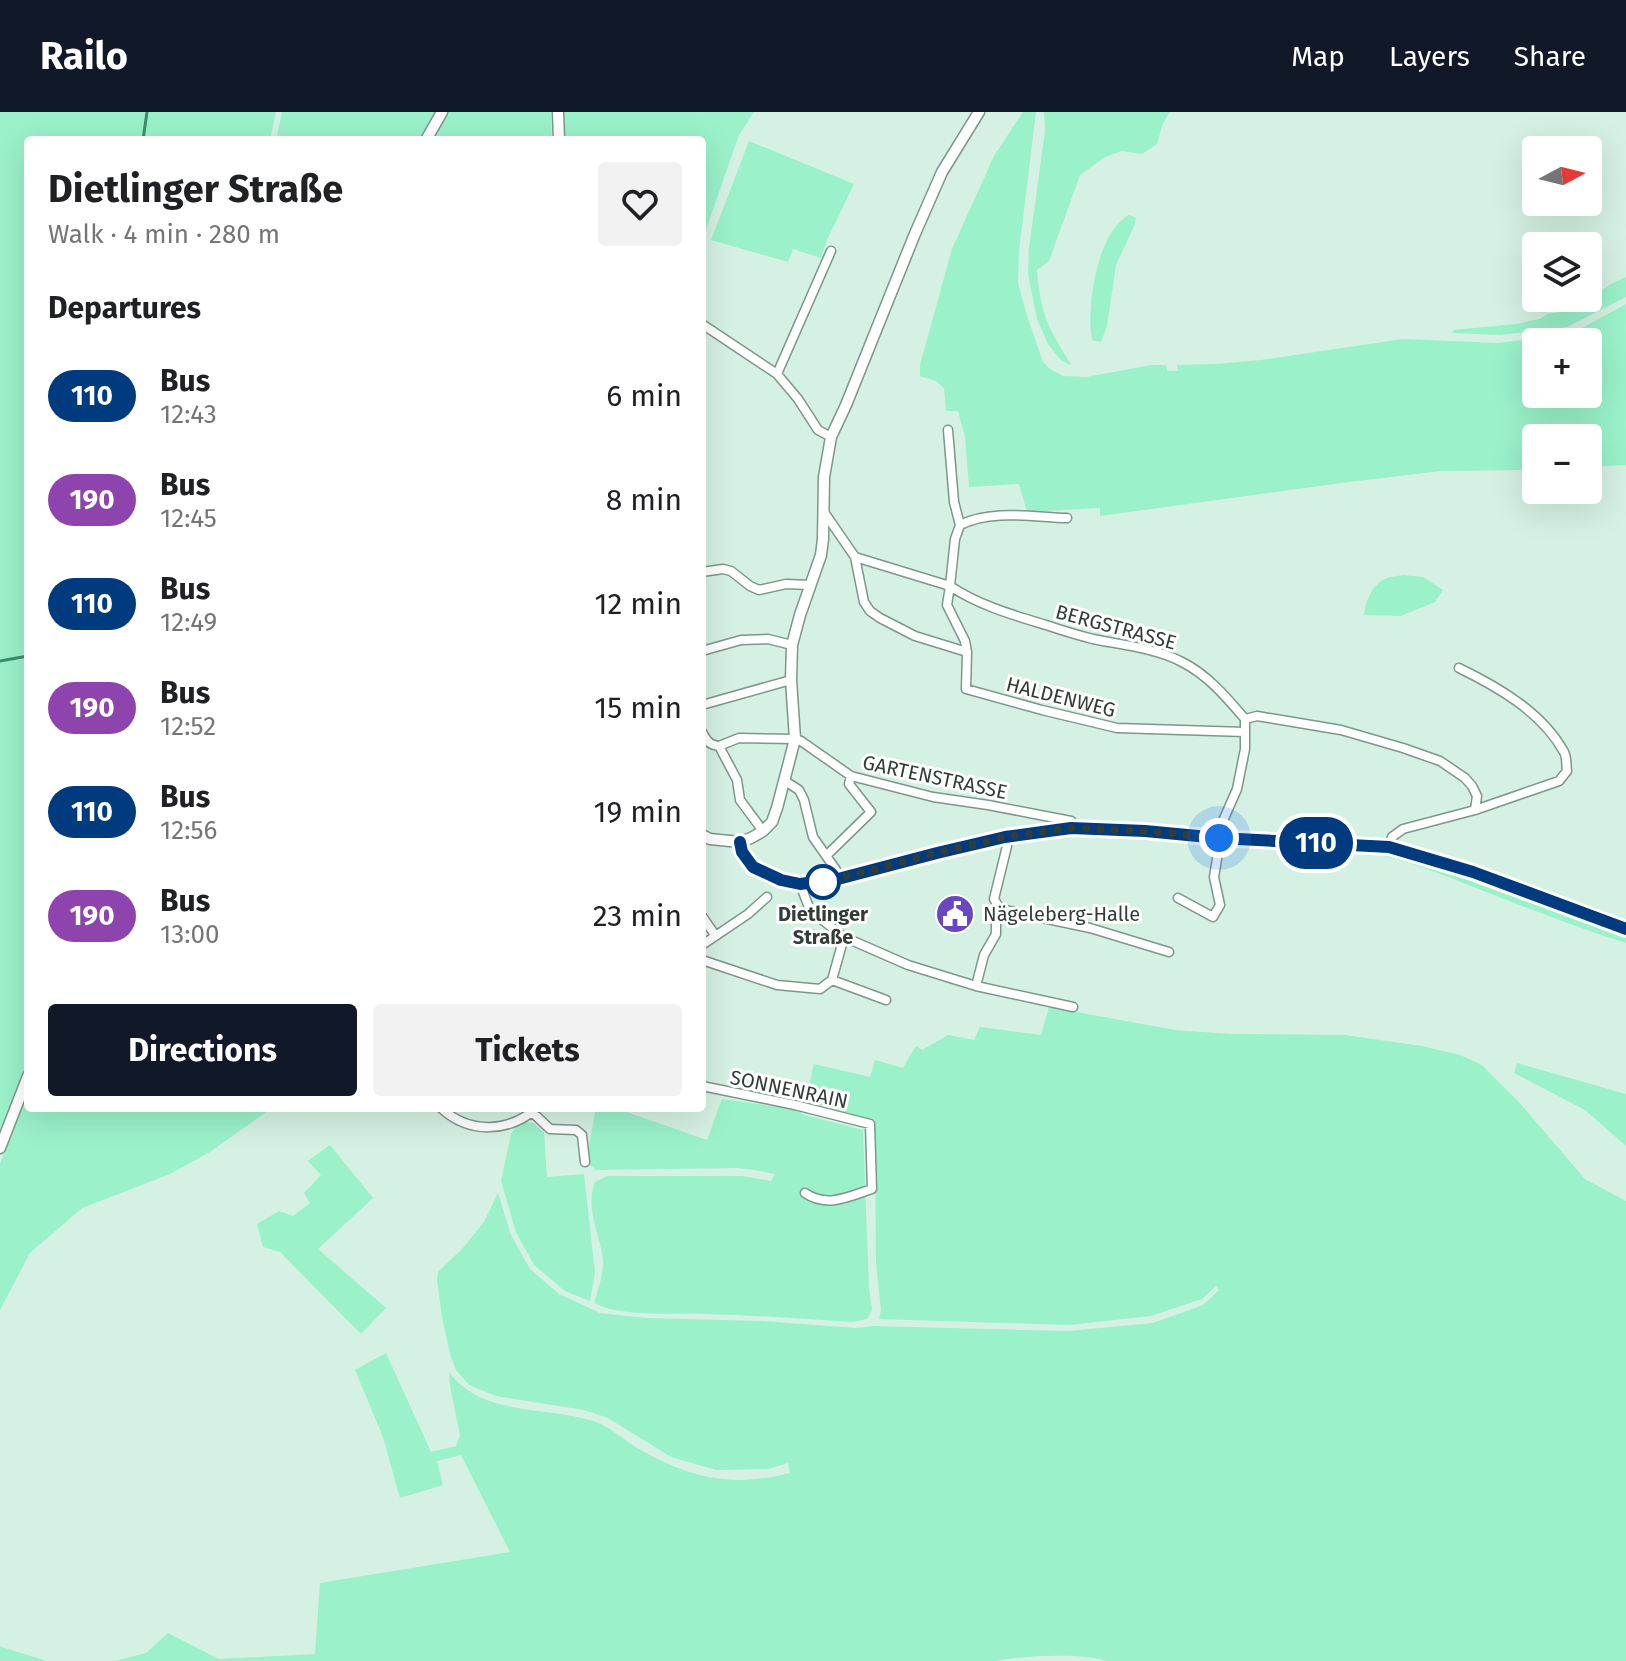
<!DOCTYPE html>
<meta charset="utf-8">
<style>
body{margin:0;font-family:"Fira Sans",sans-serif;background:#f2f2f2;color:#202124;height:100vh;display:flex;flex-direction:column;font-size:30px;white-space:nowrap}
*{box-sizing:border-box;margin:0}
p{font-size:26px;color:#757577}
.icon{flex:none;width:44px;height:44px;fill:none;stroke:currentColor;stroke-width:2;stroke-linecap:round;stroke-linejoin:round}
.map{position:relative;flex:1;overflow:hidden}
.side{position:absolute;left:24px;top:24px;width:682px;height:976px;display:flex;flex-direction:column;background:#fff;border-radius:8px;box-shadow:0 8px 32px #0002}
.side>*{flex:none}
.badge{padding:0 16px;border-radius:26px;font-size:28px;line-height:52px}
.needle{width:52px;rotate:83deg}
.buttons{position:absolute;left:1522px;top:24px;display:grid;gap:16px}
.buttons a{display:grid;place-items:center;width:80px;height:80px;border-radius:8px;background:#fff;box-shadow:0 8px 32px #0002;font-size:40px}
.you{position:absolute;width:40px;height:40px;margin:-20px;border:6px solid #fff;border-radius:50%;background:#1a73e8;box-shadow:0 0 0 12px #1a73e833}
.map>.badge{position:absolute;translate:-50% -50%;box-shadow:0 0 0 4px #fff}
h2{padding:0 24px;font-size:30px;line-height:72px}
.round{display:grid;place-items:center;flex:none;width:84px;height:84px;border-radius:8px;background:#f2f2f2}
.head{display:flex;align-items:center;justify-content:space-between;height:136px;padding:0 24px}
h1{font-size:38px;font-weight:700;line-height:60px}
.button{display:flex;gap:16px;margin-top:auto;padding:16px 24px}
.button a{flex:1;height:92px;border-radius:8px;background:#111827;color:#fff;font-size:32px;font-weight:700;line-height:92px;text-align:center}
.button a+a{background:#f2f2f2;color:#202124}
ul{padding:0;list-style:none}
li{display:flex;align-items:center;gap:24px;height:104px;padding:0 24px}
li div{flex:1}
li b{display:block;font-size:30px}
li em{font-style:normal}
li .badge{min-width:88px;font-weight:700;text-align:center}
header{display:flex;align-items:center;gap:48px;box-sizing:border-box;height:112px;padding:0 40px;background:#111827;color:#fff}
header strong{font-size:38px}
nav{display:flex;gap:44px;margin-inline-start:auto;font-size:28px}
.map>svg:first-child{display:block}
.green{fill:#9af1ca;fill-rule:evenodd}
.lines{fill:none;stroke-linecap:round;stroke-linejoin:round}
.stream{stroke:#3f8c6d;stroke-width:3}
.minor-casing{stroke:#7d978a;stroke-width:11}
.tertiary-casing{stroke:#7d978a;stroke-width:13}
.minor{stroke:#fff;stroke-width:8}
.tertiary{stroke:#fff;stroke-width:10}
.line-casing{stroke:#fff;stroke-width:18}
.line{stroke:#003b80;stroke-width:12}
.walk{stroke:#323d38;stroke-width:8;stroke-dasharray:0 14.4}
.stop-dot{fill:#fff;stroke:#003b80;stroke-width:4}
.labels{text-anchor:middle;stroke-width:6;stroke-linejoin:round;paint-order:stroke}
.street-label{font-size:20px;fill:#323d38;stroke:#fff}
.stop-label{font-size:20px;font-weight:bold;fill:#323d38;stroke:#fff}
.poi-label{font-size:20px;fill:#323d38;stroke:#fff;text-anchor:start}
</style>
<header>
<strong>Railo</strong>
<nav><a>Map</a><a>Layers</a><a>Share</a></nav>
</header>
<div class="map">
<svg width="1626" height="1549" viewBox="0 0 1626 1549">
<rect width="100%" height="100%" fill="#d5f1e3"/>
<!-- green -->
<path class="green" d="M0 0H276L270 28H28V948L0 1018Z
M282 0H435L421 28H276Z
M447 0H551L552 28H432Z
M563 0H754L739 23 702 129V28H563Z
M1023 0H1036L1019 139 1018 171 1028 207 1043 250 1050 257 1063 264 1086 265 1152 253H1166L1167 259H1178L1177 253 1216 252 1261 248 1403 227 1497 231 1569 223 1626 192V353L1588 355V326H1536V358L1441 359 1349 370 1100 404V396L1027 400 1019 372 969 375 965 325 958 299H946L944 276 936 269 920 264V253L952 137 994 44ZM1536 230H1588V282H1536Z
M1044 0H1170L1163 11 1157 32 1142 42 1122 39 1105 45 1080 63 1049 149 1037 158C1040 202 1049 217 1072 254L1060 247 1048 232 1037 207 1028 162 1029 136 1045 19Z
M749 29 854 72 827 128 821 146 793 137 788 150 711 128Z
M1129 103 1136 106 1135 112 1116 153 1107 214 1101 230 1092 228C1086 195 1097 120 1129 103Z
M1626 165V185L1567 215 1501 223 1452 221 1454 218 1516 212 1540 207 1548 202 1573 198 1611 172Z
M1403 463 1423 465 1443 478 1435 490 1401 504 1364 503C1365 491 1371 475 1383 468 1388 465 1397 464 1403 463Z
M1363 737C1406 742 1446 759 1486 775 1533 792 1579 809 1626 825V831C1579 816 1532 798 1486 780 1445 764 1405 746 1362 740Z
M1049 895 1175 918 1231 922 1345 923 1422 934 1460 943 1482 953 1518 989 1585 1067 1626 1089V1549H1106C1086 1540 1017 1544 995 1549H115L146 1541 168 1521 219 1547 315 1542 320 1471 510 1440 461 1343 437 1349 443 1373 400 1386 383 1325 355 1258 386 1241 431 1340 456 1334 460 1323 450 1274 449 1260C483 1306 547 1293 596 1310 610 1315 624 1328 637 1336 690 1366 730 1376 790 1361L788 1351 768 1357 716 1358 671 1345 608 1306 584 1298 496 1284 469 1273 456 1258 450 1242 442 1205 437 1168 438 1160 462 1137 484 1110 498 1081 511 1123 530 1157 559 1182 600 1201 646 1206 762 1209 856 1216 874 1214 1069 1219 1153 1211 1203 1193 1219 1178 1216 1174 1202 1187 1151 1204 1069 1213 879 1207 881 1198 876 1151 875 1008 805 989 814 952 870 965 875 948 903 956 916 934 922 938 948 923 974 928 980 915 1041 923Z
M1517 951 1626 982V1034L1585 998 1514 961Z
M28 976V996H272L210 1040 170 1062 82 1096 30 1141 0 1198V1052Z
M722 987 802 998 801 1002 863 1018 869 1176 872 1198 867 1207 853 1210C804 1207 754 1203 704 1202 673 1201 620 1205 594 1191 598 1177 604 1162 603 1147 599 1119 585 1097 595 1070L607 1064H743L771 1069 775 1062 755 1058 737 1056 596 1058 586 1049 596 996H615L707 1028Z
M524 1010 533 1011 544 1020 547 1065 584 1062 595 1160 590 1189 565 1179 534 1153 516 1120 501 1069 511 1022 516 1014Z
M330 1033 373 1086 318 1137 386 1196 361 1222 280 1140 263 1135 257 1112 279 1099 293 1104 310 1091 304 1081 321 1063 308 1049Z
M0 1534 5 1536 47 1549H0Z"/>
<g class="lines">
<!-- stream -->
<path class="stream" d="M143 28 147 0
M0 549 28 544"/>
<defs>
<path id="minor" d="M702 212 777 262 798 287 818 318 831 325
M777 262 831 139
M948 318 954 390 960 413
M824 400 855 445 950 474 947 493 965 529 967 540 966 577 1042 598 1117 616 1245 620
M1067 406C1033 405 991 397 960 413L955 427 950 474C978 493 1013 503 1046 513 1061 518 1077 523 1093 527 1122 533 1155 536 1182 550 1208 563 1227 586 1245 607V637L1237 677 1219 718V735L1214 765 1220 793 1213 805 1178 786
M855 445 864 490 870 499 880 506 915 524 967 540
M702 460 723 457 731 459 750 474 759 478 786 472 810 473
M702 539 741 528 768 527 792 533
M1459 556C1498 575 1542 600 1564 640 1567 645 1566 652 1567 659L1559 669 1475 698
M702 593 791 568
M1245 607 1257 604 1341 618 1403 636 1440 649 1465 666 1472 674 1477 684 1475 698 1403 717 1392 725 1389 735
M702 620C707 629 709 633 719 634L737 668 740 688 763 719
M719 634 739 626 795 627 801 629 851 664 933 685 988 693 1071 709V716
M785 669 799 678 804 688 813 725 836 758 838 767
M827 743 871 700 849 672 851 664
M800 772 810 798 844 825 908 853 976 874 984 843 996 822V809L1000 797 994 787 1007 734 1005 725
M1000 797 1090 816 1169 840
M702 804 715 823
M702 833 748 802 767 785
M702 848 777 873 820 877 832 868 844 825
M832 868 886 888
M976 874 1073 895
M702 974 795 993 870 1012 872 1077C848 1085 827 1096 805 1081
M441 996C469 1022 508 1021 537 996
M532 1000 550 1017 576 1018 582 1023 585 1050"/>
<path id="tertiary" d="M558 0 559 28
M426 28 442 0
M702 723 710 727 740 730 751 726 763 719 772 710 777 696 795 627 791 568 792 533 800 503 821 443 823 427 824 365 831 325 846 293 914 124 942 60 979 0
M740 730 742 740 753 755 764 761 800 772 838 767 937 741 1005 725 1071 716 1145 719 1219 726 1389 735 1473 760 1626 817
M0 1036 28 964"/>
</defs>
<!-- minor casing -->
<use href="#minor" class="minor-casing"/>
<!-- tertiary casing -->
<use href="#tertiary" class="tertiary-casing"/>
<!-- minor -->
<use href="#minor" class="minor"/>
<!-- tertiary -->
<use href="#tertiary" class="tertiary"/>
</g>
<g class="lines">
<defs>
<path id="line" d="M740 730 742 740 753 755 781 768 800 772 838 767 937 741 1005 725 1071 716 1145 719 1219 726 1389 735 1473 760 1626 817"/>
</defs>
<!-- line casing -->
<use href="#line" class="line-casing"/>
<!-- line -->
<use href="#line" class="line"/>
<!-- walk -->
<path class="walk" d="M823 770 821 771 937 741 1005 725 1071 716 1145 719 1219 726"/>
</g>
<!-- icons -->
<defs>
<symbol id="civic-disc" viewBox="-11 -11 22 22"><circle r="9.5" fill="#6848c0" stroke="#fff"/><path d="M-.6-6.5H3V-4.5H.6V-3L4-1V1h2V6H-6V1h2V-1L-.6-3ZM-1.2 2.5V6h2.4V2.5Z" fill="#fff"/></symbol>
</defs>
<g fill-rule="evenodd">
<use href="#civic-disc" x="933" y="780" width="44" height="44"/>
</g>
<!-- markers -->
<circle class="stop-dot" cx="823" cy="770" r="16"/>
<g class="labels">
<!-- street labels -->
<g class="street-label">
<text transform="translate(1116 515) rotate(15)" y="7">BERGSTRASSE</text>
<text transform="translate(1061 585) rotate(14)" y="7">HALDENWEG</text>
<text transform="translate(935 665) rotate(12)" y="7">GARTENSTRASSE</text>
<text transform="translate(789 977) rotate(12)" y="7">SONNENRAIN</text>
</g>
<!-- stop labels -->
<g class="stop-label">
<text x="823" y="809">Dietlinger<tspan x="823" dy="23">Straße</tspan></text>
</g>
<!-- poi labels -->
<g class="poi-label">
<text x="983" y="809">Nägeleberg-Halle</text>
</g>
</g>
</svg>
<div class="buttons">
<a><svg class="needle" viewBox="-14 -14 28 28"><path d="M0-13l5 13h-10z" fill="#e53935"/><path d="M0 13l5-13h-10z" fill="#757577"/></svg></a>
<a><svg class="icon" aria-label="layers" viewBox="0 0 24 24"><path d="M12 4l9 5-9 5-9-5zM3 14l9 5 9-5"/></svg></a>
<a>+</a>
<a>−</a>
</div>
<div class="you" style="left:1219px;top:726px"></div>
<b class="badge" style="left:1316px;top:731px;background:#003b80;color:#fff">110</b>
<section class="side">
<div class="head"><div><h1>Dietlinger Straße</h1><p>Walk · 4 min · 280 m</p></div><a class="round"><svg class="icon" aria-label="heart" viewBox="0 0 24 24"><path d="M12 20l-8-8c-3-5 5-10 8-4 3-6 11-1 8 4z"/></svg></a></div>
<h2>Departures</h2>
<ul>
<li><span class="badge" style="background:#003b80;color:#fff">110</span><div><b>Bus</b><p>12:43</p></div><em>6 min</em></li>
<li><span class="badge" style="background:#8e44ad;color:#fff">190</span><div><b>Bus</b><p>12:45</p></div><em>8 min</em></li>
<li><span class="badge" style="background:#003b80;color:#fff">110</span><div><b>Bus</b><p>12:49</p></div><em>12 min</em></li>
<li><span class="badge" style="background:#8e44ad;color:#fff">190</span><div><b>Bus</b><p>12:52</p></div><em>15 min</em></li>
<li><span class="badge" style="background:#003b80;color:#fff">110</span><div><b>Bus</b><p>12:56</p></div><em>19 min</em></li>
<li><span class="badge" style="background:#8e44ad;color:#fff">190</span><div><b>Bus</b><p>13:00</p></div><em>23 min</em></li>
</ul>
<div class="button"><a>Directions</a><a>Tickets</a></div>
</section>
</div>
